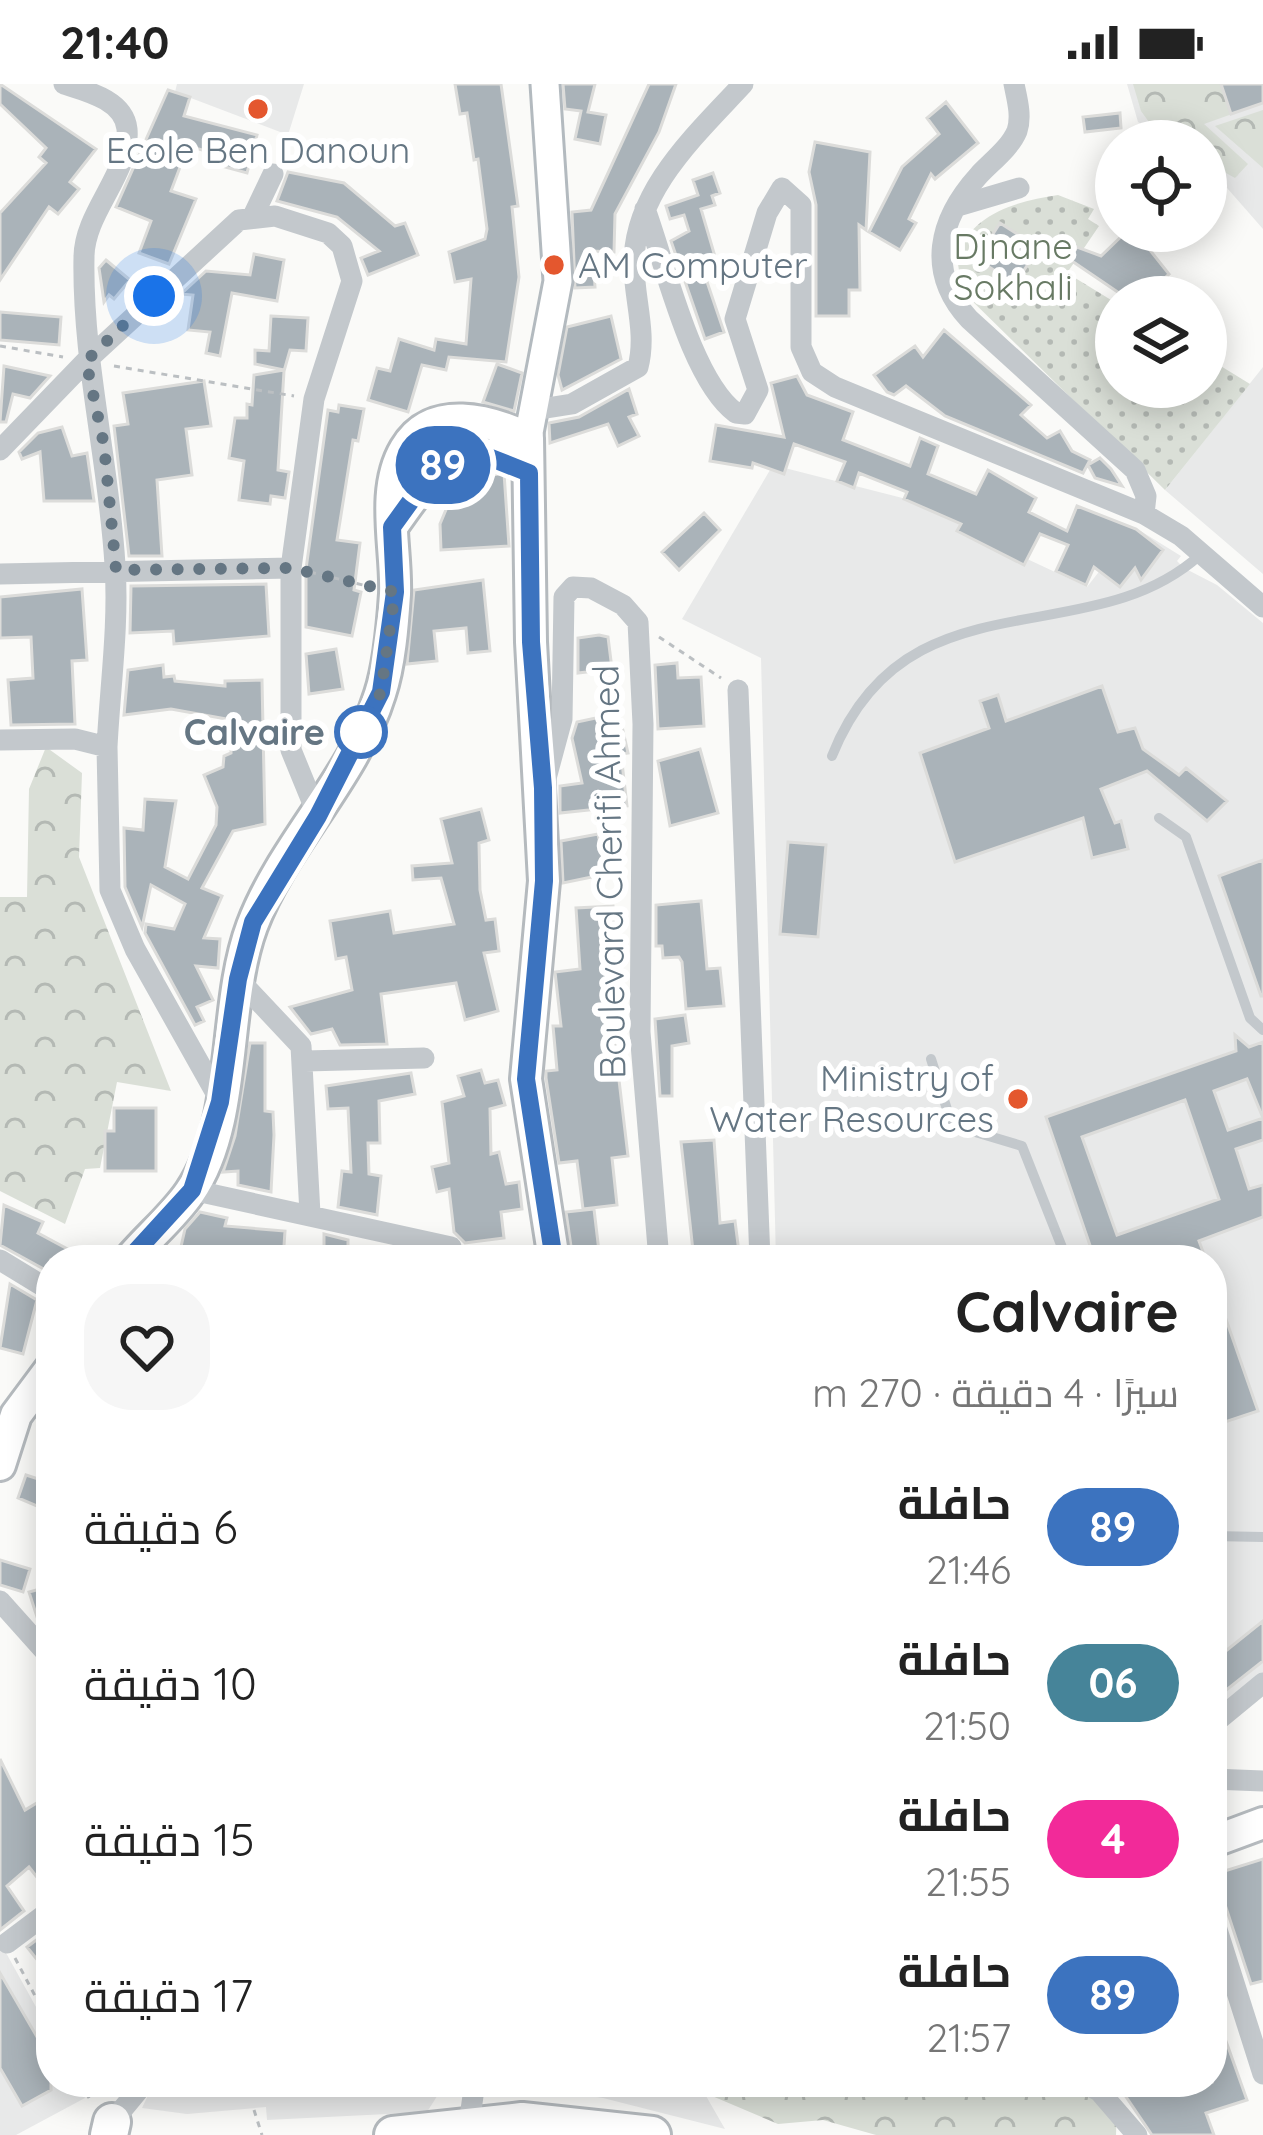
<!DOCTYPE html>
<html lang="ar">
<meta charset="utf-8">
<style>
body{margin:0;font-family:Quicksand,Cairo,sans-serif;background:#f6f6f6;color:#222;direction:rtl;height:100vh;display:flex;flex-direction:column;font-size:45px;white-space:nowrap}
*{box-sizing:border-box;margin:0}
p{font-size:39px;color:#767676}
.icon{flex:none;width:66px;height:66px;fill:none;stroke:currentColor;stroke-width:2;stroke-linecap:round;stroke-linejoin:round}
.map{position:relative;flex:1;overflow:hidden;direction:ltr}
.sheet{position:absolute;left:36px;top:1161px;width:1191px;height:852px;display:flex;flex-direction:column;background:#fff;border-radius:48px;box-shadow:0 6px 30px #0003;direction:rtl}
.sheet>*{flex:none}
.badge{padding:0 24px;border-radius:39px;font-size:42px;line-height:78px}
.fabs{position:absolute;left:1095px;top:36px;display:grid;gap:24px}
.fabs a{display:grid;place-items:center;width:132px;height:132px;border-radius:50%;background:#fff;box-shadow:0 6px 30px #0003;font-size:60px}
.you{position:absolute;width:60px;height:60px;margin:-30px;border:9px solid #fff;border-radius:50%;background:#1a73e8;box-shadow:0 0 0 18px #1a73e833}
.map>.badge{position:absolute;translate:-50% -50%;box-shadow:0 0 0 6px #fff}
.round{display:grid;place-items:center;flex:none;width:126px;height:126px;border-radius:48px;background:#f6f6f6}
.summary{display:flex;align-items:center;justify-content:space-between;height:204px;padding:0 48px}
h1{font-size:57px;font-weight:700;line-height:90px}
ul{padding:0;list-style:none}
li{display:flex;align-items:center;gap:36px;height:156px;padding:0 48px}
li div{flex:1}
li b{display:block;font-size:45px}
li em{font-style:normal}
li .badge{min-width:132px;font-weight:700;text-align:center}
.status{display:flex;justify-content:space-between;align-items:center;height:84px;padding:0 60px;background:#fff;direction:ltr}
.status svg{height:33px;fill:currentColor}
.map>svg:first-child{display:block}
.built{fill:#e8e9e9}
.grass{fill:url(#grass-dots)}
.forest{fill:url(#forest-crowns)}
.building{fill:#aab3b9;stroke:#dcdcda;stroke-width:3;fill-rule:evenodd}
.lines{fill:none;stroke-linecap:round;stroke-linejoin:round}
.secondary-casing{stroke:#b3babf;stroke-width:33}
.primary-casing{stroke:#b5babe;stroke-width:36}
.highway-casing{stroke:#b4b9bd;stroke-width:42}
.path{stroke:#bbbfc2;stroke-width:3;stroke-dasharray:6 6;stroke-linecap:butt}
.lane{stroke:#c3c8cc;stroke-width:10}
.street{stroke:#c3c8cc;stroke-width:21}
.secondary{stroke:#fff;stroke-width:27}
.primary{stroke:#fff;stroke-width:30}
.highway{stroke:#fff;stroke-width:36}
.line-casing{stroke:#fff;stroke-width:27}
.line{stroke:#3c73bf;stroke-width:18}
.walk{stroke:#657683;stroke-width:12;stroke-dasharray:0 21.6}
.poi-dot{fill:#e4572e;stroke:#fff;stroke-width:4.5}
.stop-dot{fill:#fff;stroke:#3c73bf;stroke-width:6}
.labels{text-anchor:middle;stroke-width:12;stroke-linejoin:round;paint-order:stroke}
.poi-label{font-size:36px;fill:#657683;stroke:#fff}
.park-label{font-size:36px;fill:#687a64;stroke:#fff}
.stop-label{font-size:36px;font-weight:bold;fill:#657683;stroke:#fff;text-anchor:end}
.street-label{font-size:36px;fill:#657683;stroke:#fff}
</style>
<div class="status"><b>21:40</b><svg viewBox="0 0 49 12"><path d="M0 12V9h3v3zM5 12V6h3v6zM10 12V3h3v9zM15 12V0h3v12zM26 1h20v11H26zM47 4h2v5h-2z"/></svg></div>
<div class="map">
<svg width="1263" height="2051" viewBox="0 0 1263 2051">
<defs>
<pattern id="grass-dots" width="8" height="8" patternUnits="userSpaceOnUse" patternTransform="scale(3)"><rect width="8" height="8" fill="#dadfd7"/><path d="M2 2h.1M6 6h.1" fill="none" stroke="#b4b9b4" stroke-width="1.8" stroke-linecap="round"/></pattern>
<pattern id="forest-crowns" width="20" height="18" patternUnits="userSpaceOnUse" patternTransform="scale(3)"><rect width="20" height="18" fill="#dadfd7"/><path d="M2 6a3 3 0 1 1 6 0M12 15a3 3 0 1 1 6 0" fill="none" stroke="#b4b9b4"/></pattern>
</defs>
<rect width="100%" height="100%" fill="#fafaf8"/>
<!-- built -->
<path class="built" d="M177 0H304L288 51 175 8Z
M1127 0H1263V145L1206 80V57H1169L1138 38Z
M1263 283V490L1165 406Z
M773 381 977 433 972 449 1087 503 1134 443 1181 472 1177 477 1184 484 1217 501 1263 539V1589L1221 1621 1212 1614V1176H776L761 574 682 535Z
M0 1858 51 1950V1998H77L85 2014 16 2051H0Z
M162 1998H698L725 2045 603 2014 514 2001 441 2006 427 2028 267 2036 266 2023 187 2030 142 2024 151 2005Z"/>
<!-- grass -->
<path class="grass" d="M1058 111 1094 125 1088 135 1099 142 1067 189 1116 219V303H1206V273L1250 300 1165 406 962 207 957 173C970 130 1017 117 1058 111Z"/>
<!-- forest -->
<path class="forest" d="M1133 0H1263V19L1204 40 1248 80 1235 94 1206 78V57L1159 52 1141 27Z
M1263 26V84L1215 42Z
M46 663 82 689 79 773 171 1007 117 998 100 1084 85 1085 65 1140 0 1107V813H27L29 705Z
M699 1998H1079L1117 2023 1116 2051H876L823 2036 778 2040 705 2009Z"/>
<!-- building -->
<path class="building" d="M0 0 96 65 70 98 79 105 58 130 49 123 0 196V129L46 79 39 73 46 64 0 20Z
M455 0H501L518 122 512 123 519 193 506 278 449 273 446 286 422 281 408 328 368 316 377 284 390 287 399 255 434 266 436 255 466 260 471 195 455 198 449 168 485 155 487 145 478 75 474 76 467 29 460 30Z
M563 0H595L588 28 606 31 600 60 575 55 581 27 565 25Z
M649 0H676L659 48 615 130 614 168 593 167 595 203 575 204 572 128 591 126Z
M1221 0H1263V19L1231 30Z
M168 6 190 13 184 32 257 51 247 89 214 80 217 70 188 62 171 107 196 115 169 180 139 169 151 137 116 123Z
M946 18 978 59 935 95 931 90 909 135 916 139 900 166 869 148 902 83 939 50 927 34Z
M1120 29 1121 44 1085 48 1083 33Z
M815 58 870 68 866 146 859 141 860 206H849V232H816V121L809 88Z
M288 88 344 99 395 142 405 139 418 171 368 191 361 174 379 167 337 133 277 117Z
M713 89 720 109 712 112 715 121 701 125 716 176 701 180 724 248 705 255 671 157 689 147 684 131 670 135 666 122 698 111 693 96Z
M1000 139 1028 157 1021 167 1032 174 1015 200 977 175Z
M1127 147H1158L1145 160 1169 190 1145 213H1125L1069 175 1077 163 1101 172Z
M254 170 284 176 277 217 232 209 220 272 206 269 210 248 188 246 193 211 181 210 206 187 250 191Z
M106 176 130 196 114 215 109 211 104 218 99 184Z
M0 228 61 233 59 261 0 256Z
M271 232 308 234 306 267 290 266 284 287 278 386 289 388 285 414 271 412 270 420 239 416 244 377 229 374 235 334H247V320L252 321 254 291 284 286 255 280V266L269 267Z
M611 232 621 275 562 306 558 291 567 243Z
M944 246 1031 321 1021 331 1047 354 1060 347 1072 367 1090 376 1083 389 945 332 906 302 894 311 887 308 874 291 915 262 923 273Z
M497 280 522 289 514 327 483 318Z
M4 282 50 292 30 314 13 310 6 338H0Z
M797 292 807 311 853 328 843 356 910 382 920 354 938 362 928 390 976 410 988 386 1036 414 1029 428 1067 447 1077 422 1136 445 1163 466 1141 496 1135 484 1120 503 1094 483 1086 501 1056 487 1068 461 1040 450 1024 481 957 447 961 440 904 415 907 408 859 389 854 404 837 397 845 378 794 360 784 390 753 379 752 384 710 377 716 341 784 353 771 299Z
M204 297 211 342 186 345 192 391 157 396 162 472H129L114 342 128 340 123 309Z
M629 305 637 330 629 333 639 352 618 362 608 340 550 359 549 339 579 333Z
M339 321 364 325 358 357 353 356 337 456 360 459 354 506 361 508 352 552 306 543V485L328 326 338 328Z
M62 343 72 372 87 369 94 417H44L40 368 22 375 19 368 38 349Z
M1100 374 1111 385 1122 402 1095 394 1088 381Z
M504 389 509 462 441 466 440 440 458 397Z
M704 429 720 446 679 486 662 468Z
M483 496 490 567 468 569 466 544 434 547 437 577 407 580 414 506Z
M266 500 269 552 174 560 173 547 130 549 131 502Z
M82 505 87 576 72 577 75 640 11 641 8 596 33 594 31 553 0 554V513Z
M599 551 608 553 612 585 578 589V554Z
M336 565 343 605 309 610 306 570Z
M677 579 678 594 701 593 704 642 658 645 655 581Z
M163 581 164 593 174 592 175 597 225 602V597L262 596 265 740 233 747 202 804 222 812 204 854 220 855 218 884 196 882 213 916 197 923 204 937 195 941 145 849 146 840 174 845 185 820 151 801 142 843 125 803 124 744 143 746 145 715 176 717 165 783 188 795 216 741 217 723 204 691 223 683 224 672 231 669 232 636 171 625 124 631 128 586Z
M1102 602 1118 648 1135 644 1143 665 1179 691 1186 684 1227 717 1207 737 1147 687 1101 705 1115 739 1121 737 1128 765 1092 774 1083 734 955 778 920 669 989 644 980 617 998 611 1006 637Z
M619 629 628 669 621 670 627 722 560 729V702L582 699 572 654 577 638Z
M700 665 718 729 670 742 658 677Z
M481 725 489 756 479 759 480 806 486 836 495 835 499 867 484 869 498 927 465 936 456 899 381 910 387 960 340 961 332 945 311 950 290 923 352 906 346 873 336 875 330 837 390 827 394 849 454 840 441 794 413 796 412 782 452 779 441 735Z
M598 750 606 790 563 799 561 757Z
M788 758 826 761 818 853 780 850Z
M1263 776V912H1261L1219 792Z
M701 817 707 885 720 884 724 922 686 925 682 878 679 873 663 874 662 862H656V821Z
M613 822 615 861H603L628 1072 612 1074 617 1121 583 1125 577 1077 559 1079 546 994V987L557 986 553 942H561L555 888 580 885 576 824Z
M685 931 689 959 672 962V1012H660L655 935Z
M1235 951 1249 963 1263 958V1034L1247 995 1214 1007 1228 1046 1263 1034V1056L1236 1065 1249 1105 1263 1101V1133L1199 1157 1206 1176H1095L1046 1033 1236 967ZM1185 1016 1219 1115 1117 1151 1082 1053Z
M250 959H265V1027L273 1028 274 1051 271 1108 238 1101V1087L223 1088 235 1052Z
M481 986 485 999 498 996 505 1021 490 1025 491 1070 499 1068 506 1100 519 1098 522 1125 501 1128 504 1154 465 1159 454 1148 449 1105 437 1108 432 1083 449 1079 442 1018 464 1012 458 992Z
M411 989 415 1010 379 1017 380 1059H368L369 1090 381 1092 377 1131 338 1123 342 1087 351 1088 348 1024 328 1025 326 1002Z
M114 1024H156V1087H105V1047H114Z
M714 1056 720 1139 735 1137 740 1176H694L681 1058Z
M4 1121 43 1138 38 1149 88 1176H51V1189L0 1161Z
M594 1125 600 1176H573L566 1128Z
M200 1128 227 1134 225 1142 285 1147 283 1176 204 1169 203 1176H178L185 1145Z
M324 1150 348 1156V1176H324Z
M10 1200 37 1216 23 1270 0 1264Z
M1214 1201 1258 1327 1216 1341 1212 1331Z
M51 1365V1428L18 1414 26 1391 38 1395Z
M0 1476 30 1485 23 1508 0 1501Z
M51 1502V1552L38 1536 29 1508Z
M1263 1537V1577L1220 1611 1212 1601V1578Z
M0 1675 25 1726 45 1714 51 1724V1811L29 1783 7 1802 24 1827 0 1846Z
M1263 1775V1897L1251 1900 1215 1790Z
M51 1845V1893L27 1863Z
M0 1889 51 1977V2006L22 2022 0 1984Z
M1212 1932H1217L1247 2016 1206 2029 1214 2051H1152L1116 1998H1146L1149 2010 1189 1998H1212Z"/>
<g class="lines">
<defs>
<path id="secondary" d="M528 354 558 197 545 0"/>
<path id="primary" d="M392 443C440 374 444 372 528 368
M129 1176C148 1153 173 1133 190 1108 239 1037 222 922 252 842 283 760 354 694 380 610 390 580 393 541 395 510 397 465 380 407 405 365 432 319 490 336 528 354L531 558 544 797 526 995 554 1176
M0 1381 16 1331 51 1284
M1212 1758 1263 1739"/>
<path id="highway" d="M109 2051 112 2038
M393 2051 522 2037 652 2051"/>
</defs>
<!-- secondary casing -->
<use href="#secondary" class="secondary-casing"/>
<!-- primary casing -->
<use href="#primary" class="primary-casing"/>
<!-- highway casing -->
<use href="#highway" class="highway-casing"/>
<!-- path -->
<path class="path" d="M0 262 63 273
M114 282 294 312
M310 488 371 503
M659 553 721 594
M470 1166 527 1176
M15 1874 51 1942
M81 1998 91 2018
M254 2026 262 2051"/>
<!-- lane -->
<path class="lane" d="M832 672C906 486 1088 572 1200 471
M1159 734 1186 753 1250 934 1263 946
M931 975 952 1041 1022 1062 1067 1176
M1212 1452 1263 1453"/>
<!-- street -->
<path class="street" d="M64 0C86 7 124 16 127 45 131 89 84 128 84 173 82 277 109 377 115 481 119 541 110 603 107 663
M1014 0C1017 15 1022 32 1017 47 1010 64 991 78 979 91 938 136 926 188 969 235L1135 386 1146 412 1144 430
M958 122 1019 104
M645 125C665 179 691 296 736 329L745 330 758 306 735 235 767 129 782 104 801 121V263L812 288 835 303 1144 430 1181 452 1263 523
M254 130 273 90
M534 326 572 320 638 283C647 249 634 215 634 181 633 107 697 50 743 0
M0 366 86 277 239 136 275 132 328 149 342 162 352 197 314 315 291 484V666L318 732
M0 490 291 484
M738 606 760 1176
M0 656 75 655 107 663 110 806 135 865 221 1018
M545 698 562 635 564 513 573 503 591 504 623 521 638 538 643 640 640 948 659 1176
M238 895 301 962 310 1130
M305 977 424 974
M192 1106 451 1163
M0 1176 51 1207
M0 1517 51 1574
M1212 1641 1263 1599
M1212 1695 1263 1697
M1212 1830 1263 1990
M7 1859 51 1826
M1083 1998 1099 2007 1137 2051
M112 2038 145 1998
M469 2040 475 1998"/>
<!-- secondary -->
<use href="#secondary" class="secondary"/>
<!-- primary -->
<use href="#primary" class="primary"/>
<!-- highway -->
<use href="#highway" class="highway"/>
</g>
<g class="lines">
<defs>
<path id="line" d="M128 1176 192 1106 220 1018 238 895 253 838 318 732 381 608 395 508 392 443 431 389 460 372 481 370 529 389 531 558 543 704 544 797 526 995 554 1176"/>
</defs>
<!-- line casing -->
<use href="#line" class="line-casing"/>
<!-- line -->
<use href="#line" class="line"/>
<!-- walk -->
<path class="walk" d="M154 212 86 277 104 361 116 486 291 484 395 508 381 608 361 648"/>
</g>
<!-- markers -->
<g class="poi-dot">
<circle cx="258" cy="25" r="12"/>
<circle cx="554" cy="181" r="12"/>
<circle cx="1018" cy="1015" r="12"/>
</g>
<circle class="stop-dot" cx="361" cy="648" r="24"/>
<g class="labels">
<!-- poi labels -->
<g class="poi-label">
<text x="258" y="79">Ecole Ben Danoun</text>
<text x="578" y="194" text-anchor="start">AM Computer</text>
<text x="994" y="1007" text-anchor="end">Ministry of<tspan x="994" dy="41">Water Resources</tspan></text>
</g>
<!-- park labels -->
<g class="park-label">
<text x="1013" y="175">Djnane<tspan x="1013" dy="41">Sokhali</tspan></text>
</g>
<!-- stop labels -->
<g class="stop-label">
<text x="325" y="661">Calvaire</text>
</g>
<!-- street labels -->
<g class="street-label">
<text transform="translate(609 788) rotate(-91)" y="13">Boulevard Cherifi Ahmed</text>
</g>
</g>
</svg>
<div class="fabs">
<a><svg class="icon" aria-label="locate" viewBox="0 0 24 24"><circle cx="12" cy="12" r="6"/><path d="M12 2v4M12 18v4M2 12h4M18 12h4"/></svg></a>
<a><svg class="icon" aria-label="layers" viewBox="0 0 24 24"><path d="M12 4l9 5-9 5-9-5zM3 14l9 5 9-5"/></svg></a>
</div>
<div class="you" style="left:154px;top:212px"></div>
<b class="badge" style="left:443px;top:381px;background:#3c73bf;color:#fff">89</b>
<section class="sheet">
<div class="summary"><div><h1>Calvaire</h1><p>سيرًا · 4 دقيقة · 270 m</p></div><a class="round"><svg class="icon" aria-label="heart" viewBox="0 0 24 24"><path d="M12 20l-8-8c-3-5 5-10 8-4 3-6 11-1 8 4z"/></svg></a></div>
<ul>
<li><span class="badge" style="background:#3c73bf;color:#fff">89</span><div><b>حافلة</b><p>21:46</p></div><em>6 دقيقة</em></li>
<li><span class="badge" style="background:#468499;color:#fff">06</span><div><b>حافلة</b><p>21:50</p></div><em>10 دقيقة</em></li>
<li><span class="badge" style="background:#f22a99;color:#fff">4</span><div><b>حافلة</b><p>21:55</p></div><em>15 دقيقة</em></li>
<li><span class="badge" style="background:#3c73bf;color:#fff">89</span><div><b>حافلة</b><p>21:57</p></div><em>17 دقيقة</em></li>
</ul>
</section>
</div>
